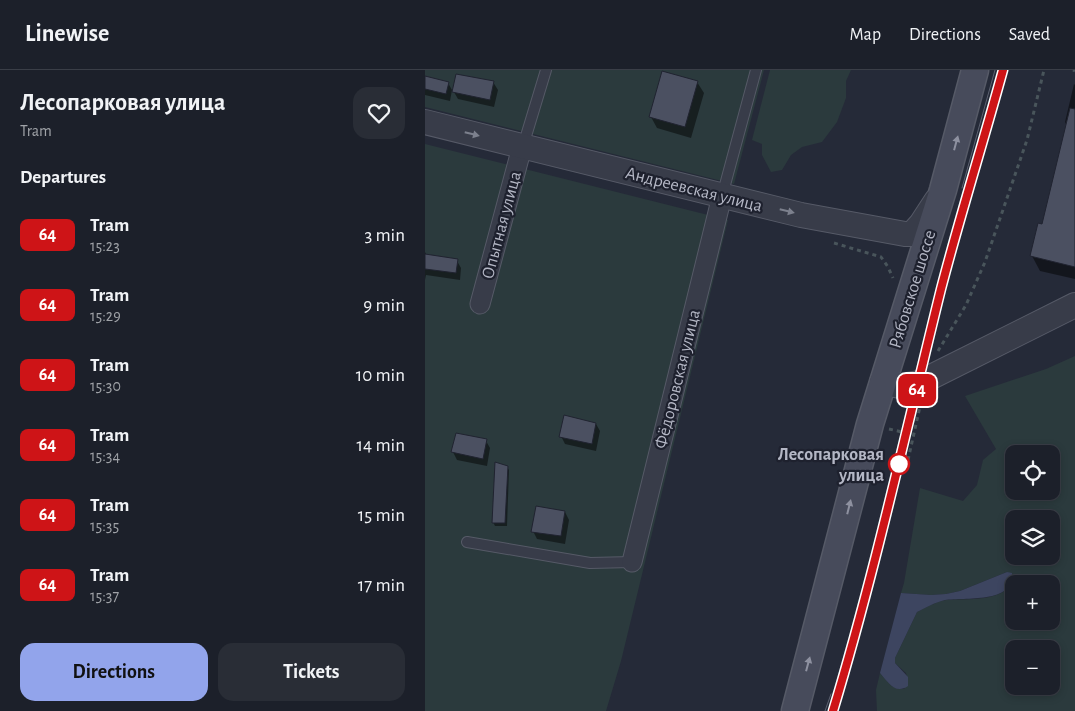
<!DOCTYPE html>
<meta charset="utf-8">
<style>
body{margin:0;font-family:"Alegreya Sans",sans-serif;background:#292d36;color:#f1f3f6;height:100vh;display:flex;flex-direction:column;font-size:19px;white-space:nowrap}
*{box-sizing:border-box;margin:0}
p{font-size:16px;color:#a0a3a8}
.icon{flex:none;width:28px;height:28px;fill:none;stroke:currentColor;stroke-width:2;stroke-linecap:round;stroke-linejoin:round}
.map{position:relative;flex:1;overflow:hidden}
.sheet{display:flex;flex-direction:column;background:#1c202a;width:425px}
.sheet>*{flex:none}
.badge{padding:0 10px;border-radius:8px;font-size:18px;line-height:32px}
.tools{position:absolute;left:580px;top:375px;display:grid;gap:10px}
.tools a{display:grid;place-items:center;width:55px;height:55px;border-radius:10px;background:#1c202a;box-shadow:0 2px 8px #0003,0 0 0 1px #3a3e47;font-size:25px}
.map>.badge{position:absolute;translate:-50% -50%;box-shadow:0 0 0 2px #fff}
h2{padding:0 20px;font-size:19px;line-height:45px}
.round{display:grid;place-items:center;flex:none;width:52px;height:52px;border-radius:15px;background:#292d36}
.overview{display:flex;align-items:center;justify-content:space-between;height:85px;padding:0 20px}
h1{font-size:24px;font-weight:700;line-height:38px}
.button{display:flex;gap:10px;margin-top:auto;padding:10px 20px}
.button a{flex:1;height:58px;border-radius:15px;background:#92a4eb;color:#111;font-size:20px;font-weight:700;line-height:58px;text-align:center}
.button a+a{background:#292d36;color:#f1f3f6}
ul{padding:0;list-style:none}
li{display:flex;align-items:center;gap:15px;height:70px;padding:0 20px}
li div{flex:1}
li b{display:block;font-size:19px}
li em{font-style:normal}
li .badge{min-width:55px;font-weight:700;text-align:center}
header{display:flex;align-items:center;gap:30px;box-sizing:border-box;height:70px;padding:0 25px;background:#1c202a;border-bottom:1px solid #3a3e47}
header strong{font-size:24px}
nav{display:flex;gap:28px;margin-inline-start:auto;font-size:18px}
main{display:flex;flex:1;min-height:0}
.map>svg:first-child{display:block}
.green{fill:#2b3a3d;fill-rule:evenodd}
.water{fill:#3d4560}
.shadow{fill:#0007}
.building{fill:#4b5061;stroke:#202330}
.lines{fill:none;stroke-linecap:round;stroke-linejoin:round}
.service-casing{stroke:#565a67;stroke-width:12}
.minor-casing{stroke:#565a67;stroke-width:21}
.tertiary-casing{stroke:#565a67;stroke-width:26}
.secondary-casing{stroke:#565a67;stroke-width:29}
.path{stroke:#49555b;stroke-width:3;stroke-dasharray:4 4;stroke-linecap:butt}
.service{stroke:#383c49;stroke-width:10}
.minor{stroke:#383c49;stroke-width:19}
.tertiary{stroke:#383c49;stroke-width:24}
.secondary{stroke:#474b5b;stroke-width:26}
.tram{stroke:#5d6271;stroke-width:1}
.oneway{fill:#7c808d}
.oneway2{fill:#8e91a0}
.line-casing{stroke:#fff;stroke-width:11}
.line{stroke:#ce1417;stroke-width:8}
.stop-dot{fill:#fff;stroke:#ce1417;stroke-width:2.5}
.labels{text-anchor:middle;stroke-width:4.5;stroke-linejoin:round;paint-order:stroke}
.street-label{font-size:18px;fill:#b4b7c5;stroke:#1e212e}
.stop-label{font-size:18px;font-weight:bold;fill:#b4b7c5;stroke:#1e212e;text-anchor:end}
</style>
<header>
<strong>Linewise</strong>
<nav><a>Map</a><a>Directions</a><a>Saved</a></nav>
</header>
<main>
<section class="sheet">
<div class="overview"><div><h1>Лесопарковая улица</h1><p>Tram</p></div><a class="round"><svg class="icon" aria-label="heart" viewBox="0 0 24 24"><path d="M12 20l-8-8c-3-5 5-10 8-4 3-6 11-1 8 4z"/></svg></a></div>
<h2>Departures</h2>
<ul>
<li><span class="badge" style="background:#ce1417;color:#fff">64</span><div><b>Tram</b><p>15:23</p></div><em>3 min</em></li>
<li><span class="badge" style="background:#ce1417;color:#fff">64</span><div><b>Tram</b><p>15:29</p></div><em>9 min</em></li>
<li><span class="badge" style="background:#ce1417;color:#fff">64</span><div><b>Tram</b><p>15:30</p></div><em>10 min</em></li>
<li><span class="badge" style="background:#ce1417;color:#fff">64</span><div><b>Tram</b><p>15:34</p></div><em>14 min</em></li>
<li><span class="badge" style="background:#ce1417;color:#fff">64</span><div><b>Tram</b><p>15:35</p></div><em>15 min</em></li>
<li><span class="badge" style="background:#ce1417;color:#fff">64</span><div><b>Tram</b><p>15:37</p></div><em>17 min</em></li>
</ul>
<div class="button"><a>Directions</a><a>Tickets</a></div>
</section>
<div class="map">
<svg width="650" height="641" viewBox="0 0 650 641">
<rect width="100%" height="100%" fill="#252a38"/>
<!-- green -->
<path class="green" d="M0 0H339L309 114 0 37Z
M345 0H426L421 11V28L412 52 397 72 377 77 366 85 357 100 346 102 337 85V74L327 70Z
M0 74 303 150 196 591 181 641H0Z
M650 286V641H452L451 620 455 603C463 612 467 620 479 619L483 611 481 603 470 593V588L492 542C500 538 512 531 521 530 541 528 581 534 588 508L582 502 535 521 521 524 506 525 476 523 479 513 495 418 538 431 552 415 558 390 571 379 540 326 621 299ZM589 384H626V421H589ZM589 449H626V486H589ZM589 514H626V551H589ZM589 579H626V616H589Z"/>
<!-- water -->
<path class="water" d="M582 502 587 503C590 534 539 527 520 530 511 532 500 538 492 542L470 588V593L483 607V616C470 625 463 612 455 603L476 523 506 525 521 524 535 521Z"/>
<!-- shadow -->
<path class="shadow" d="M0 7 23 13 27 20 25 31 0 25Z
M68 12 73 20 69 37 33 29 29 22Z
M272 12 279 23 266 68 232 58 226 47Z
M649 14 650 15V209L615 201 607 186 617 155 642 56 640 52Z
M0 182 2 186 32 191 36 198 35 210 1 205 0 210Z
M171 354 175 361 171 381 140 374 136 366Z
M61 371 65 378 62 396 32 390 28 382Z
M82 397 84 400 82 456H70L68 452Z
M140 442 144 450 140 474 112 469 108 461Z"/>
<!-- building -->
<path class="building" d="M237 1 273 11 260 57 224 47Z
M31 4 69 11 65 30 27 22Z
M0 6 24 12 21 24 0 19Z
M645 38 650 39V197L605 186 613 153 617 154Z
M0 184 33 189 31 203 0 199Z
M139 345 171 353 167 374 134 367Z
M31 363 62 369 58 389 26 382Z
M70 392 83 396 80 453H67Z
M111 436 140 441 136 466 106 462Z"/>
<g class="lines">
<defs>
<path id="service" d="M98 76 121 0
M297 126 331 0
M42 472 165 493 207 492"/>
<path id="minor" d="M55 234 97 77
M207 492 297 126"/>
<path id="tertiary" d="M0 52 376 145 480 164H487L496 154 511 131
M457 312 475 316 494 313 650 235"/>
<path id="secondary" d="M370 641 445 354 518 120 550 0"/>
</defs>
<!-- service casing -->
<use href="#service" class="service-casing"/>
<!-- minor casing -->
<use href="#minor" class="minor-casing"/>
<!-- tertiary casing -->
<use href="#tertiary" class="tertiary-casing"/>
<!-- secondary casing -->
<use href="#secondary" class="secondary-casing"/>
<!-- path -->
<path class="path" d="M648 0 650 1
M409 173 456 187 463 197 468 208
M513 281 541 235 560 192 602 70 619 0
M464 359 490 365
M483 390 496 332"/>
<!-- service -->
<use href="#service" class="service"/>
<!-- minor -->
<use href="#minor" class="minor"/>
<!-- tertiary -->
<use href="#tertiary" class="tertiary"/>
<!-- secondary -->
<use href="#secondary" class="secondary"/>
<!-- tram -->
<path class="tram" d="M537 118 570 0
M400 641 406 624
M408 641C451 502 480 360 516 219 535 146 558 73 578 0"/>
</g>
<!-- one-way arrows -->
<defs><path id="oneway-solid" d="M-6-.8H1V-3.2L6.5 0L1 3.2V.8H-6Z" transform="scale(1.25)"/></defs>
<g class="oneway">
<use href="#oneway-solid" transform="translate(47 64) rotate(14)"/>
<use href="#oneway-solid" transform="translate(362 141) rotate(14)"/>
</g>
<g class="oneway2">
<use href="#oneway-solid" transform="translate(531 73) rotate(-75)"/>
<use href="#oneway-solid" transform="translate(424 437) rotate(-76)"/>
<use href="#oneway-solid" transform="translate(383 594) rotate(-75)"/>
</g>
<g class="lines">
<defs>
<path id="line" d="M408 641C450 502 481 360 516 219 535 146 558 73 578 0"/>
</defs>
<!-- line casing -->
<use href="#line" class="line-casing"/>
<!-- line -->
<use href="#line" class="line"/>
</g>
<!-- markers -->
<circle class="stop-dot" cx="474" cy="394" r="10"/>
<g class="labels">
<!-- street labels -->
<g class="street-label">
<text transform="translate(269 119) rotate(14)" y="6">Андреевская улица</text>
<text transform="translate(76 155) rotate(-75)" y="6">Опытная улица</text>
<text transform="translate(487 219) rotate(-73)" y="6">Рябовское шоссе</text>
<text transform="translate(252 309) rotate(-76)" y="6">Фёдоровская улица</text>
</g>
<!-- stop labels -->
<g class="stop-label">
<text x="459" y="390">Лесопарковая<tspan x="459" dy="21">улица</tspan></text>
</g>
</g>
</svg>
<div class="tools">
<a><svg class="icon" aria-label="locate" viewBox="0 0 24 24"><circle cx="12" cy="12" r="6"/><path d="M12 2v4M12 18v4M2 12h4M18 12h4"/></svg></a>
<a><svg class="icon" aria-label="layers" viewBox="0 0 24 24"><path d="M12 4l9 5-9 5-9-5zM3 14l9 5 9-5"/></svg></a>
<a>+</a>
<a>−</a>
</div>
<b class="badge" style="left:492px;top:320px;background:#ce1417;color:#fff">64</b>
</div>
</main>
